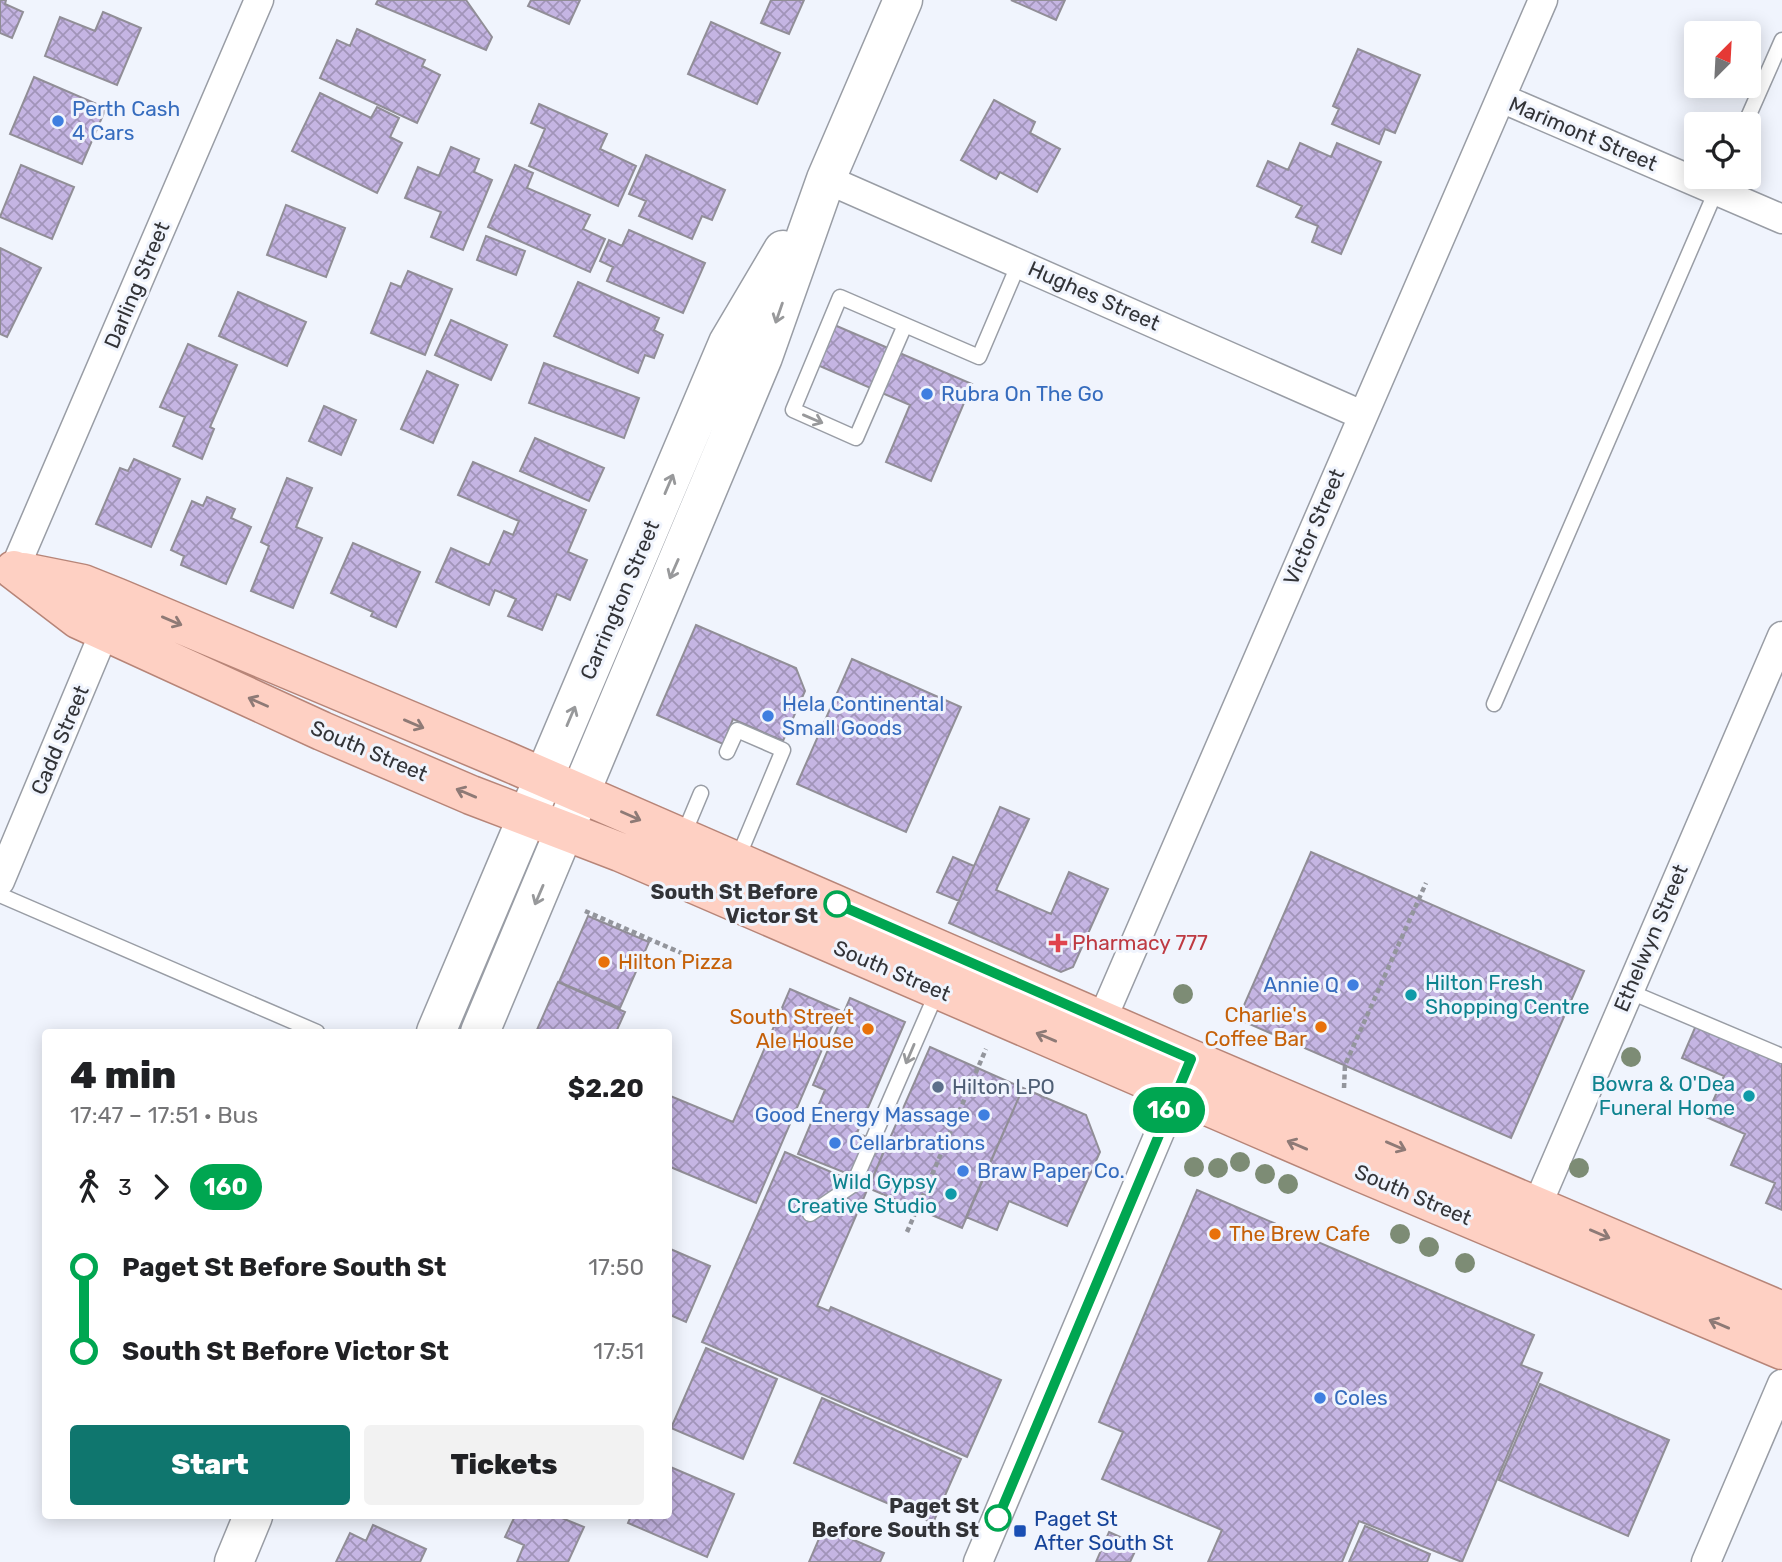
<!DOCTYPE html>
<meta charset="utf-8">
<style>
body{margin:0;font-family:Rubik,sans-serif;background:#f2f2f2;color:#202124;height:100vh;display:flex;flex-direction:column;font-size:26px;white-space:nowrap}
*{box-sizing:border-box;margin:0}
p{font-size:23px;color:#757577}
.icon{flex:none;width:38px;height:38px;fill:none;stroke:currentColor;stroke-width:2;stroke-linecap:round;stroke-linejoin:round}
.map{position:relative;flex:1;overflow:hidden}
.drawer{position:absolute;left:42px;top:1029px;width:630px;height:490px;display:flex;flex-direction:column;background:#fff;border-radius:7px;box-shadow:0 4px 18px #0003}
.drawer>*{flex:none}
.badge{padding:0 14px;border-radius:23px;font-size:24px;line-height:46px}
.needle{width:46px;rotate:24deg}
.fabs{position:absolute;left:1684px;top:21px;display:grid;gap:14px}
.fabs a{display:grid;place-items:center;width:77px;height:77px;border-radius:7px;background:#fff;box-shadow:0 4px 18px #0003;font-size:35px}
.map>.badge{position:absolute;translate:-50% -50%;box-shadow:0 0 0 4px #fff}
.legs{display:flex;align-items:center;gap:10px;height:77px;padding:0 28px;font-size:23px}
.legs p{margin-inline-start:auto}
.summary{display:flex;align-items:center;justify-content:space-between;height:119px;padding:0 28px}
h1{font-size:38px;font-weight:800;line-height:52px}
.primary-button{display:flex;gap:14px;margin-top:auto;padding:14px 28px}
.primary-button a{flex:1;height:80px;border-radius:7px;background:#0f766e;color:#fff;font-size:28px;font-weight:800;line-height:80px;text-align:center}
.primary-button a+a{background:#f2f2f2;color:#202124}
ul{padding:0 28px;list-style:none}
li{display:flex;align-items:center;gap:24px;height:84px;font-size:26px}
li i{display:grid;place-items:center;width:10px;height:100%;margin:0 9px;background:currentColor}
li i::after{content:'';width:18px;height:18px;margin:-9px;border:5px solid;border-radius:50%;background:#fff}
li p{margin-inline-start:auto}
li:first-child i{background:linear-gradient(#0000 50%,currentColor 0)}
li:last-child i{background:linear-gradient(currentColor 50%,#0000 0)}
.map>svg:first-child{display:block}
.building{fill:url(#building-cross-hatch);stroke:#918e97;stroke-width:2}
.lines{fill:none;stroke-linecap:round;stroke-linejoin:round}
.lane-casing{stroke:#999da5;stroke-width:17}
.street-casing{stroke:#999da5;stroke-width:31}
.secondary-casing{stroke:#999da5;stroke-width:41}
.primary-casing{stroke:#b78578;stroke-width:41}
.path{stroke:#93959c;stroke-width:4.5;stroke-dasharray:5 3.5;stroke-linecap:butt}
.lane{stroke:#fff;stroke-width:14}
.street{stroke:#fff;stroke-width:28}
.secondary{stroke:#fff;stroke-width:38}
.primary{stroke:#fed0c3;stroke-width:38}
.tree{fill:#7d8c75}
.oneway{stroke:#98999b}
.oneway2{stroke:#8e7a76}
.line-1-casing{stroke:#fff;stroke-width:16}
.line-1{stroke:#00a651;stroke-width:10}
.shop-dot{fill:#3f7fe0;stroke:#f0f4fd;stroke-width:2.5}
.stop-1-dot{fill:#fff;stroke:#00a651;stroke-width:3.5}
.health-dot{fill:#e0444e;stroke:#f0f4fd;stroke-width:2.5}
.food-dot{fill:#e8710a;stroke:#f0f4fd;stroke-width:2.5}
.culture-dot{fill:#0f9aa8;stroke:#f0f4fd;stroke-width:2.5}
.service-dot{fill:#5c6f8a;stroke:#f0f4fd;stroke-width:2.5}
.transit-dot{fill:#1a4fb4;stroke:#f0f4fd;stroke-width:2.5}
.labels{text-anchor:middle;stroke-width:6;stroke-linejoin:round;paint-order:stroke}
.shop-label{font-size:21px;fill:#366cbe;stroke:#f0f4fd;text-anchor:start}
.street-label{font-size:21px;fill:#323337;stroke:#f0f4fd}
.stop-label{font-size:21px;font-weight:bold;fill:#323337;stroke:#f0f4fd;text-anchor:end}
.health-label{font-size:21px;fill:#be3a42;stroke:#f0f4fd;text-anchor:start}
.food-label{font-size:21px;fill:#c56008;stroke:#f0f4fd;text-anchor:start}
.culture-label{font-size:21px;fill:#0d838f;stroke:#f0f4fd;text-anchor:end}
.service-label{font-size:21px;fill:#4e5e75;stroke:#f0f4fd;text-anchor:start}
.transit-label{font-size:21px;fill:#164399;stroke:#f0f4fd;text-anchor:start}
</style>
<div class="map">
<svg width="1782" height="1562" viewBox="0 0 1782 1562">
<defs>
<pattern id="building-cross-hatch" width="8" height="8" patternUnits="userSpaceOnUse" patternTransform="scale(1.75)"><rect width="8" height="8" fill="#c5b5e3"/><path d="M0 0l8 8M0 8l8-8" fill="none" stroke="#a194b9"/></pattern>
</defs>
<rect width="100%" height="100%" fill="#f0f4fd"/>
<!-- building -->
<path class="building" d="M0 0H6L5 4 23 12 12 38 0 33Z
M378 0H466L492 37 486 50 376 4Z
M531 0H580L569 24 528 6Z
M771 0H804L789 34 761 23Z
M1011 0H1065L1056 20Z
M103 12 141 28 117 85 45 56 60 17 95 31Z
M711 22 780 53 757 104 688 74Z
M357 29 425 60 422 66 440 75 417 123 320 78 337 40 350 46Z
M1358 49 1420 75 1395 133 1385 129 1379 144 1332 124 1339 109 1333 106Z
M34 77 106 108 82 164 10 134Z
M320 93 371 118 377 107 399 118 390 137 402 143 377 193 292 151Z
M994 100 1035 122 1030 133 1060 149 1037 192 1000 172 996 179 961 160Z
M539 104 607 134 600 149 636 166 618 206 529 166 545 129 531 123Z
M1300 143 1331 157 1337 143 1381 162 1341 254 1312 242 1318 226 1296 217 1302 206 1257 186 1268 161 1288 170Z
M451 147 479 159 474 172 492 180 463 250 431 237 441 212 405 198 418 167 439 176Z
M646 155 725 190 712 220 702 216 692 239 639 216 646 201 629 194Z
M21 165 74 187 52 239 0 217Z
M515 165 533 173 527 188 590 215 583 229 605 239 590 272 488 227Z
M286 205 345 228 326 277 267 255Z
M629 230 705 263 683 313 607 281 613 267 600 261 609 240 622 246Z
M486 236 525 251 516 275 477 260Z
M0 248 41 268 7 337 0 334Z
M408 271 452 289 425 355 371 333 391 283 401 287Z
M578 282 659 318 654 330 663 335 654 358 645 355 638 373 554 336Z
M238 292 306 322 287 366 219 336Z
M451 320 507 345 491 380 435 355Z
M832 324 972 384 931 481 886 462 910 405 815 364Z
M188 344 237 365 210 427 214 429 202 459 173 446 185 417 160 407Z
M544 363 639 398 624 438 529 403Z
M427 371 458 385 433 443 401 429Z
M324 406 356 420 341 455 309 441Z
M535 438 604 468 589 501 520 471Z
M134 459 180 479 151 547 96 524 120 468 128 471Z
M473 462 586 510 568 552 587 560 570 600 557 594 542 630 508 616 516 599 495 590 489 605 436 582 451 548 489 565 504 531 513 535 519 521 458 495Z
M287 478 312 488 296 527 322 538 293 608 251 591 269 546 261 542Z
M207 497 235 509 231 518 251 527 226 584 181 565 184 556 171 550 192 501 203 506Z
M353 543 420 572 396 627 371 616 373 612 331 593Z
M696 625 796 668 805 691 783 741 733 719 723 744 657 715Z
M852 659 961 707 906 832 797 784Z
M1000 807 1029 819 996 890 1051 914 1069 872 1108 889 1073 967 1061 972 949 923Z
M1311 852 1584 971 1511 1138 1238 1019Z
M953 857 974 866 959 901 937 892Z
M588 916 649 942 620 1008 559 982Z
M558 982 625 1012 616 1032H536Z
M790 989 839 1010 756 1203 668 1166V1095L733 1122Z
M850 998 905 1022 857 1133 886 1145 871 1183 798 1154 825 1090 813 1085Z
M1697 1023 1782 1060V1210L1766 1203 1775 1183 1731 1165 1745 1134 1706 1117 1724 1076 1682 1058Z
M930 1047 1023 1088 962 1228 868 1188Z
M1023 1088 1086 1115 1100 1152 1067 1226 1009 1201 997 1230 966 1217Z
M785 1152 868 1188 817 1306 829 1311 831 1307 1001 1380 967 1457 702 1342Z
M1197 1190 1534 1335 1521 1365 1542 1373 1462 1562 1359 1521 1342 1562H1208L1222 1530 1102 1479 1123 1432 1099 1422Z
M668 1248 710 1266 686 1322 668 1314Z
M706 1348 777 1379 743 1459 671 1428Z
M1540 1384 1669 1440 1628 1536 1499 1480Z
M822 1398 961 1459 933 1523 794 1463Z
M668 1466 734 1494 707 1557 628 1523 631 1516H668Z
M515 1516H557L584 1527 568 1562H517L524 1545 505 1537Z
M373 1525 426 1549 420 1562H336L350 1533 366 1541Z
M1365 1526 1430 1554 1427 1562H1349Z
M824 1527 884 1553 880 1562H809Z
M1109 1532 1138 1545 1130 1562H1096Z"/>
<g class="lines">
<defs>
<path id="lane" d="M1745 124 1782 40
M905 325 856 438 793 410 840 297 979 357 1019 263
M1494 704 1722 177
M727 752 737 730 783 750 737 860
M683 836 701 793
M0 895 317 1032
M1628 991 1782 1056
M810 1214 853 1185 937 992"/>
<path id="street" d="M1501 98 1782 219
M826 179 1362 415
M14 570 259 0
M0 881 111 616
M1094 1038 1543 0
M1530 1222 1782 636
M978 1562 1184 1075
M1706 1562 1782 1384"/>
<path id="secondary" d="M436 1032 728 343 783 250
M480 1032 763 357 826 179 903 0
M234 1562 253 1516"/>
<path id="primary" d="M14 570 78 619 322 731 471 795 620 852 1360 1172 1782 1350
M23 572 83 584 118 598 506 761 1191 1059 1782 1311"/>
</defs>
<!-- lane casing -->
<use href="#lane" class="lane-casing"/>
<!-- street casing -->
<use href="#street" class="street-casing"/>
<!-- secondary casing -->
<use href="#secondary" class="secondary-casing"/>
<!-- primary casing -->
<use href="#primary" class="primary-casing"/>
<!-- path -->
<path class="path" d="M585 911 695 959
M1344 1088 1345 1065 1426 883
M922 1198 986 1049
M907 1232 917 1209"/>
<!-- lane -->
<use href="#lane" class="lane"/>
<!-- street -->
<use href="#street" class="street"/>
<!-- secondary -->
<use href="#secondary" class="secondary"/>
<!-- primary -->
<use href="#primary" class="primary"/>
</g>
<!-- trees -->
<g class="tree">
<circle cx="1183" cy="994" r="10"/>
<circle cx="1631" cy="1057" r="10"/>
<circle cx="1240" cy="1162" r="10"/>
<circle cx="1194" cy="1167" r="10"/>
<circle cx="1218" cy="1168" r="10"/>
<circle cx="1579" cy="1168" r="10"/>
<circle cx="1265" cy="1174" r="10"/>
<circle cx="1288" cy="1184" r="10"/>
<circle cx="1400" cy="1234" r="10"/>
<circle cx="1429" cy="1247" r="10"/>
<circle cx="1465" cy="1263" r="10"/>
</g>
<!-- one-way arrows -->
<defs><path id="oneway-shaft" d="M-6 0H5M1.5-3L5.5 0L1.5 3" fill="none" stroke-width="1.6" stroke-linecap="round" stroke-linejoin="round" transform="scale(1.75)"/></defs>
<g class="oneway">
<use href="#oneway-shaft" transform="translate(779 313) rotate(109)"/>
<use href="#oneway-shaft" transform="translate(813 419) rotate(23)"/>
<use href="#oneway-shaft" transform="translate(669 484) rotate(-67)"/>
<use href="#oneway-shaft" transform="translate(674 569) rotate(114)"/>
<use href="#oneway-shaft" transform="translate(571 716) rotate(-67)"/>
<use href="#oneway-shaft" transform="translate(539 895) rotate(113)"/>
<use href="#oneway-shaft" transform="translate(910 1054) rotate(113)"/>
</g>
<g class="oneway2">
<use href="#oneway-shaft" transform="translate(172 621) rotate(23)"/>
<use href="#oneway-shaft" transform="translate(258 702) rotate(-156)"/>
<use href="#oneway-shaft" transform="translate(414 724) rotate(23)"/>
<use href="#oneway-shaft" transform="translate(466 793) rotate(-157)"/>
<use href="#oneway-shaft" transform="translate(631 816) rotate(24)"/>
<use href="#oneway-shaft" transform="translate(1046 1037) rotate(-157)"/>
<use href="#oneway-shaft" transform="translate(1297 1145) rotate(-157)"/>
<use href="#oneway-shaft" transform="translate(1396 1146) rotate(23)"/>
<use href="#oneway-shaft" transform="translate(1600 1234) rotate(23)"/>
<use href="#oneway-shaft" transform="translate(1719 1324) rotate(-157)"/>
</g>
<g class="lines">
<defs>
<path id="line-1" d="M837 904 1191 1059 998 1518"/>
</defs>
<!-- line-1 casing -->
<use href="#line-1" class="line-1-casing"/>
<!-- line-1 -->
<use href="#line-1" class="line-1"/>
</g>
<!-- markers -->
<g class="shop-dot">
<circle cx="58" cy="121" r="7"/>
<circle cx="927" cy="394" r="7"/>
<circle cx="768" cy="716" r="7"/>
<circle cx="1353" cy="985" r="7"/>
<circle cx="984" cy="1115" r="7"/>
<circle cx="835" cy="1143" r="7"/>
<circle cx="963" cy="1171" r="7"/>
<circle cx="1320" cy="1398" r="7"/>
</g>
<g class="stop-1-dot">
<circle cx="837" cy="904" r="12"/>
<circle cx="998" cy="1518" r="12"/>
</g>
<path class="health-dot" d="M1054.5 932.5h7v7h7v7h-7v7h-7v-7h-7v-7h7z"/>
<g class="food-dot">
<circle cx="604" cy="962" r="7"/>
<circle cx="1321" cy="1027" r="7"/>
<circle cx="868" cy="1029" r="7"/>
<circle cx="1215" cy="1234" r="7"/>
</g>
<g class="culture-dot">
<circle cx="1411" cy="995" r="7"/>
<circle cx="1749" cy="1096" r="7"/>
<circle cx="951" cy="1194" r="7"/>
</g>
<circle class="service-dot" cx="938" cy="1087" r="7"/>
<rect class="transit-dot" x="1013" y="1524" width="14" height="14" rx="3.5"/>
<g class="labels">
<!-- shop labels -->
<g class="shop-label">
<text x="72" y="116">Perth Cash<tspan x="72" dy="24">4 Cars</tspan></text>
<text x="941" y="401">Rubra On The Go</text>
<text x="782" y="711">Hela Continental<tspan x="782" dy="24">Small Goods</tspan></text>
<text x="1339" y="992" text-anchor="end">Annie Q</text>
<text x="970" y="1122" text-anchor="end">Good Energy Massage</text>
<text x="849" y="1150">Cellarbrations</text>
<text x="977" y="1178">Braw Paper Co.</text>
<text x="1334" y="1405">Coles</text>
</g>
<!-- street labels -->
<g class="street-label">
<text transform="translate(1583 134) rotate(23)" y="7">Marimont Street</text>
<text transform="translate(137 285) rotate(-67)" y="7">Darling Street</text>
<text transform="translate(1094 296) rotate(24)" y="7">Hughes Street</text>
<text transform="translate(1314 527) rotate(-67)" y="7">Victor Street</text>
<text transform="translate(620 600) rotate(-67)" y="7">Carrington Street</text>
<text transform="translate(60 740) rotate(-67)" y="7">Cadd Street</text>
<text transform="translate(369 751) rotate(23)" y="7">South Street</text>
<text transform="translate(1651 938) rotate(-67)" y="7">Ethelwyn Street</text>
<text transform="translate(892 971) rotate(23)" y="7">South Street</text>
<text transform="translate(1413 1195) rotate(23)" y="7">South Street</text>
</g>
<!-- stop labels -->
<g class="stop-label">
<text x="818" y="899">South St Before<tspan x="818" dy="24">Victor St</tspan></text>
<text x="979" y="1513">Paget St<tspan x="979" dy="24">Before South St</tspan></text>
</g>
<!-- health labels -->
<g class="health-label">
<text x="1072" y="950">Pharmacy 777</text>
</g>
<!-- food labels -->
<g class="food-label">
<text x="618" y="969">Hilton Pizza</text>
<text x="1307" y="1022" text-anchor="end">Charlie's<tspan x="1307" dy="24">Coffee Bar</tspan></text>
<text x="854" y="1024" text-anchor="end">South Street<tspan x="854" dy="24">Ale House</tspan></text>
<text x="1229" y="1241">The Brew Cafe</text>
</g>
<!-- culture labels -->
<g class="culture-label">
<text x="1425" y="990" text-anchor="start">Hilton Fresh<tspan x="1425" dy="24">Shopping Centre</tspan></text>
<text x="1735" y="1091">Bowra &amp; O'Dea<tspan x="1735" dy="24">Funeral Home</tspan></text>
<text x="937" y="1189">Wild Gypsy<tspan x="937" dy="24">Creative Studio</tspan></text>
</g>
<!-- service labels -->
<g class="service-label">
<text x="952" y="1094">Hilton LPO</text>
</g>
<!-- transit labels -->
<g class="transit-label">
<text x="1034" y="1526">Paget St<tspan x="1034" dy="24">After South St</tspan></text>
</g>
</g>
</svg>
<div class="fabs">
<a><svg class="needle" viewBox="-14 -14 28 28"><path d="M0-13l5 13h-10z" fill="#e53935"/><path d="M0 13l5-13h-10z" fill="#757577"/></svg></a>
<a><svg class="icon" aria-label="locate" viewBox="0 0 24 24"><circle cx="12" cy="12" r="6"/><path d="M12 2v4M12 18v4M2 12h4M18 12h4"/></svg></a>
</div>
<b class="badge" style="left:1169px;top:1110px;background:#00a651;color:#fff">160</b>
<section class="drawer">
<div class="summary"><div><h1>4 min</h1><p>17:47 – 17:51 · Bus</p></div><b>$2.20</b></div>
<div class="legs"><svg class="icon" aria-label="walk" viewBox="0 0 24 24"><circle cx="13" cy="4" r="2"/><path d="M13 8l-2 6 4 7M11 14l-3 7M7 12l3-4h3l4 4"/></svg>3<svg class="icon" aria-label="forward" viewBox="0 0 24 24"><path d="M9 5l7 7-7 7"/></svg><b class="badge" style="background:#00a651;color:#fff">160</b></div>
<ul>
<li><i style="color:#00a651"></i><b>Paget St Before South St</b><p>17:50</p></li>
<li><i style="color:#00a651"></i><b>South St Before Victor St</b><p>17:51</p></li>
</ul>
<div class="primary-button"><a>Start</a><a>Tickets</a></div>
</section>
</div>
